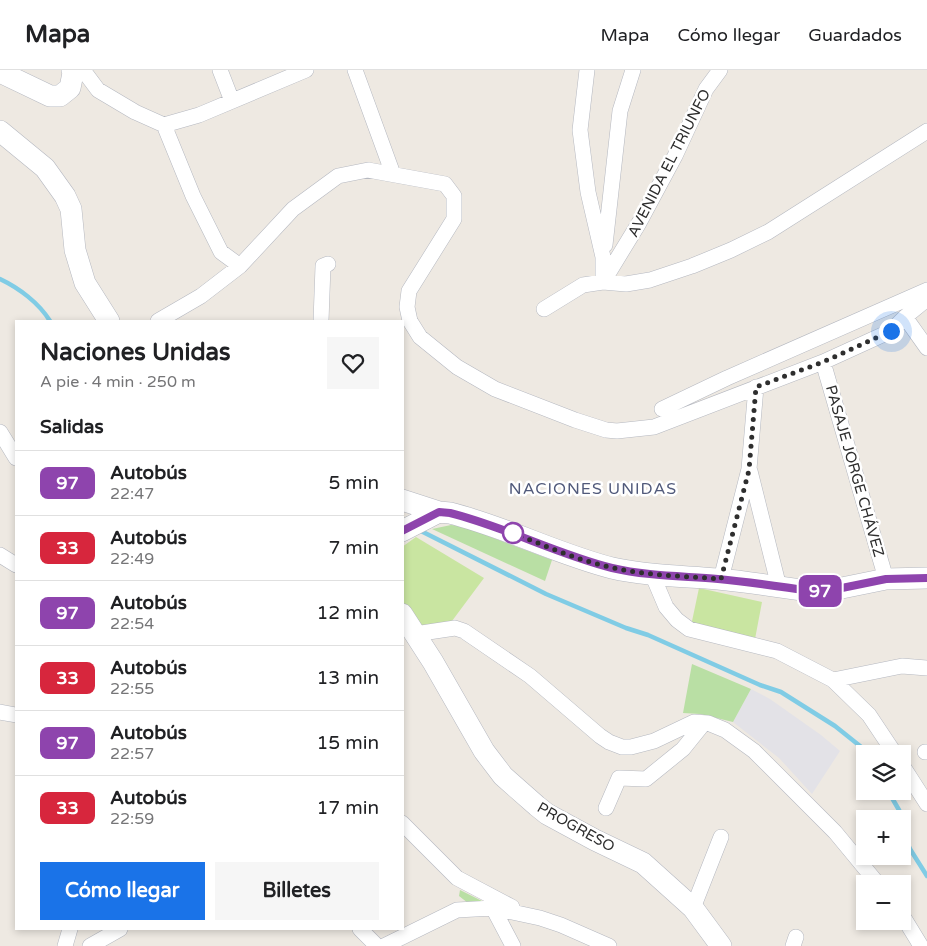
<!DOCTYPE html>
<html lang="es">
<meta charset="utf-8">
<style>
body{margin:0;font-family:"Varela Round",sans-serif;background:#f6f6f6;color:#202124;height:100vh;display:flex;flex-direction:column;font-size:19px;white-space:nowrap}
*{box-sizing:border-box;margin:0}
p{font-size:16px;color:#757577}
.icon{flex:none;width:28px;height:28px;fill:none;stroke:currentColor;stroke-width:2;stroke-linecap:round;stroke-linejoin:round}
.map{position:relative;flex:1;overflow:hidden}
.panel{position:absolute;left:15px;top:250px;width:389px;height:610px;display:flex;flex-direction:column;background:#fff;border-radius:0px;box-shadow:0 2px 8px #0003}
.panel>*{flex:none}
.badge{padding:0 10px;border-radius:8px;font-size:18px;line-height:32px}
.fabs{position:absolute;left:856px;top:675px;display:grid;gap:10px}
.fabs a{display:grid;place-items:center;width:55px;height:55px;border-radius:0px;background:#fff;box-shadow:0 2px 8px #0003;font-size:25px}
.you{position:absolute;width:25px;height:25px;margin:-12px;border:4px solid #fff;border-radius:50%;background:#1a73e8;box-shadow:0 0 0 8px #1a73e833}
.map>.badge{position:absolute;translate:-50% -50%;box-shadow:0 0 0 2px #fff}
h2{padding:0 25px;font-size:19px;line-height:45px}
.round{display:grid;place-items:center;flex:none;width:52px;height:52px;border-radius:0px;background:#f6f6f6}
.overview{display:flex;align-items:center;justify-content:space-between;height:85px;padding:0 25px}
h1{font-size:24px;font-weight:700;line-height:38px}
.cta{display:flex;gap:10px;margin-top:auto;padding:10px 25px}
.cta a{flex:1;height:58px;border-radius:0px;background:#1a73e8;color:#fff;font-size:20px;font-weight:700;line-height:58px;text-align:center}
.cta a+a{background:#f6f6f6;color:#202124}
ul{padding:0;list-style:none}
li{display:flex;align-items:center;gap:15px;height:65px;padding:0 25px;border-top:1px solid #e0e0e0}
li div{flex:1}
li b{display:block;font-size:19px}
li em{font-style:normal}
li .badge{min-width:55px;font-weight:700;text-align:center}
header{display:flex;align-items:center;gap:30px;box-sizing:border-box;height:70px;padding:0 25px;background:#fff;border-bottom:1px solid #e0e0e0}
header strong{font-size:24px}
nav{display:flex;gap:28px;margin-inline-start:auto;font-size:18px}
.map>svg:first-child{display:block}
.industrial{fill:#e3e2e7}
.green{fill:#b9dfa4}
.pitch{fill:#c9e5a1}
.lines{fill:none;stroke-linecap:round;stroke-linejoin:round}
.stream{stroke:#80cce5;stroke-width:4.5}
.street-casing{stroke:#b5b8c0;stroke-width:16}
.secondary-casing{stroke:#b5b8c0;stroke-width:22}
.street{stroke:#fff;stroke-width:15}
.secondary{stroke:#fff;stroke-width:21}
.line-casing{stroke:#fff;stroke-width:11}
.line{stroke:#8e44ad;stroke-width:8}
.walk{stroke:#2e2e2e;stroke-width:5;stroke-dasharray:0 9}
.stop-dot{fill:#fff;stroke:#8e44ad;stroke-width:2.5}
.labels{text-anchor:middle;stroke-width:5;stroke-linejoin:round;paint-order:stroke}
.street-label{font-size:15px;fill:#2e2e2e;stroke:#fff}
.neighbourhood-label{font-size:16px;letter-spacing:1px;fill:#515a7b;stroke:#fff}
</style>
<header>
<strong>Mapa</strong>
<nav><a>Mapa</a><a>Cómo llegar</a><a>Guardados</a></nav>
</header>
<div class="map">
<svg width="927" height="876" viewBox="0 0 927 876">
<rect width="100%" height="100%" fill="#eee9e2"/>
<!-- industrial -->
<path class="industrial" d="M751 619 770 629 821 665 840 681 812 724 779 688 733 652Z"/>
<!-- green -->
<path class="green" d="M451 455 462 456 552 490 545 511 432 459Z
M692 594 751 619 733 652 700 644 683 643Z
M460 820 482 831 468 833 459 826Z"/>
<!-- pitch -->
<path class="pitch" d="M416 467 484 508 452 551 420 557 403 533 402 477Z
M699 518 762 532 755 569 691 556Z"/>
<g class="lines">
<!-- stream -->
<path class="stream" d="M0 209C19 218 39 233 50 251
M419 460 546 524 626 558 648 565 760 615 781 622 835 656 870 684
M888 721 899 740 905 753 906 769 910 779 927 806"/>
<defs>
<path id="street" d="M83 0 98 20 135 42 164 55 199 45 306 0
M220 0 232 31
M355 0 393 104
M587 0 580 60 588 122 603 187V212L626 214 650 210 692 196 731 180 768 162 927 61
M164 55 193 126 221 182 240 196
M605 175 620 41 633 0
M544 239 583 215 603 212 639 153 675 86 706 19 720 0
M905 247 927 278
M158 251 201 226 240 196 293 139 338 106 368 100 445 114 454 126V149L409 221 407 237 410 251 420 267 457 297 495 319 575 350 606 360 617 361 654 357 823 292 891 261 905 247 927 229
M321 251 323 196 328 194
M823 292 886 509
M662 339 727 308 927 220
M0 362 16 388
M750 401 779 517
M0 485 16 495
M652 504 666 537 677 550 689 559 777 581 833 610 902 596 927 598
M721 509 749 399 756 317
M415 564 455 558 464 561 530 606 600 666 609 672 622 677H631L654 671 694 652 708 653 725 660 754 681 835 762 878 814
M833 610 869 645 895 684
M0 642 16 645
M925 682H927
M902 695 927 734
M606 738 619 708 646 709 683 679 704 653
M402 753 457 808 512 837
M493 838 513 876
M693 838 721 767
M902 845 921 876
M360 859 377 876
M65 876 70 859
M90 876 120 859
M384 876 457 840 493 838 540 848 561 855 609 876
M793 876 796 867"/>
<path id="secondary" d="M0 2 50 26H60L70 18 73 3 72 0
M0 61 45 98 65 126 71 139 75 180 85 213 109 251
M402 430 439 442
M402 461 439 442 450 443C506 457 557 484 612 498 646 506 684 506 718 509 751 512 784 518 817 522L832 520 886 509 927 508
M402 544 433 592 484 681 503 706 537 736 547 744 595 770 643 793 693 838 721 876"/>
</defs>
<!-- street casing -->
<use href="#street" class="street-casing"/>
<!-- secondary casing -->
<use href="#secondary" class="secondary-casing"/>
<!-- street -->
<use href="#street" class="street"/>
<!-- secondary -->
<use href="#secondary" class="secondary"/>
</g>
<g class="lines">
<defs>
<path id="line" d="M402 461 439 442 450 443C506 457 556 484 612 498 646 506 683 506 718 509 751 512 784 517 817 522L832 520 886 509 927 508"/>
</defs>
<!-- line casing -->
<use href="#line" class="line-casing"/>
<!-- line -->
<use href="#line" class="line"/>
<!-- walk -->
<path class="walk" d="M513 463C546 476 579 491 614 498 649 506 686 506 721 509L749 400 756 317 823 292 891 261"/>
</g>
<!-- markers -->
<circle class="stop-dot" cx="513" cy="463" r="10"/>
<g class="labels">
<!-- street labels -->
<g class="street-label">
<text transform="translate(669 93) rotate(-63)" y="5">AVENIDA EL TRIUNFO</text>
<text transform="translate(855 401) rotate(74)" y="5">PASAJE JORGE CHÁVEZ</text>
<text transform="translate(576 757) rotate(29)" y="5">PROGRESO</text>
</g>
<!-- neighbourhood labels -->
<g class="neighbourhood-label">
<text x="593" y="424">NACIONES UNIDAS</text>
</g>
</g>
</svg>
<div class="fabs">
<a><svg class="icon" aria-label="layers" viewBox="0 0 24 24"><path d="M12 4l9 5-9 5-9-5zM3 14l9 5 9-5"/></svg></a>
<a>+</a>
<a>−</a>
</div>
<div class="you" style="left:891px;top:261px"></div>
<b class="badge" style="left:820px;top:521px;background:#8e44ad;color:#fff">97</b>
<section class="panel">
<div class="overview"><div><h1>Naciones Unidas</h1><p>A pie · 4 min · 250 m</p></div><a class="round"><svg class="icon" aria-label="heart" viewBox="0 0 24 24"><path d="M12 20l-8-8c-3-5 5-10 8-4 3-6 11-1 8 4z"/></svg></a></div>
<h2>Salidas</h2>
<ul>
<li><span class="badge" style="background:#8e44ad;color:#fff">97</span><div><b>Autobús</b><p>22:47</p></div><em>5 min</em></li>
<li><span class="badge" style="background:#d7263d;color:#fff">33</span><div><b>Autobús</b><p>22:49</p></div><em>7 min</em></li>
<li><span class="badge" style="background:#8e44ad;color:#fff">97</span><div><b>Autobús</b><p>22:54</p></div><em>12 min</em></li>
<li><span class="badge" style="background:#d7263d;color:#fff">33</span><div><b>Autobús</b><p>22:55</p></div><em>13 min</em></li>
<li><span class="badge" style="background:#8e44ad;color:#fff">97</span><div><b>Autobús</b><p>22:57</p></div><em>15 min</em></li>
<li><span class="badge" style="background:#d7263d;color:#fff">33</span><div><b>Autobús</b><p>22:59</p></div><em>17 min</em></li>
</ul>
<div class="cta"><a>Cómo llegar</a><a>Billetes</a></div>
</section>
</div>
